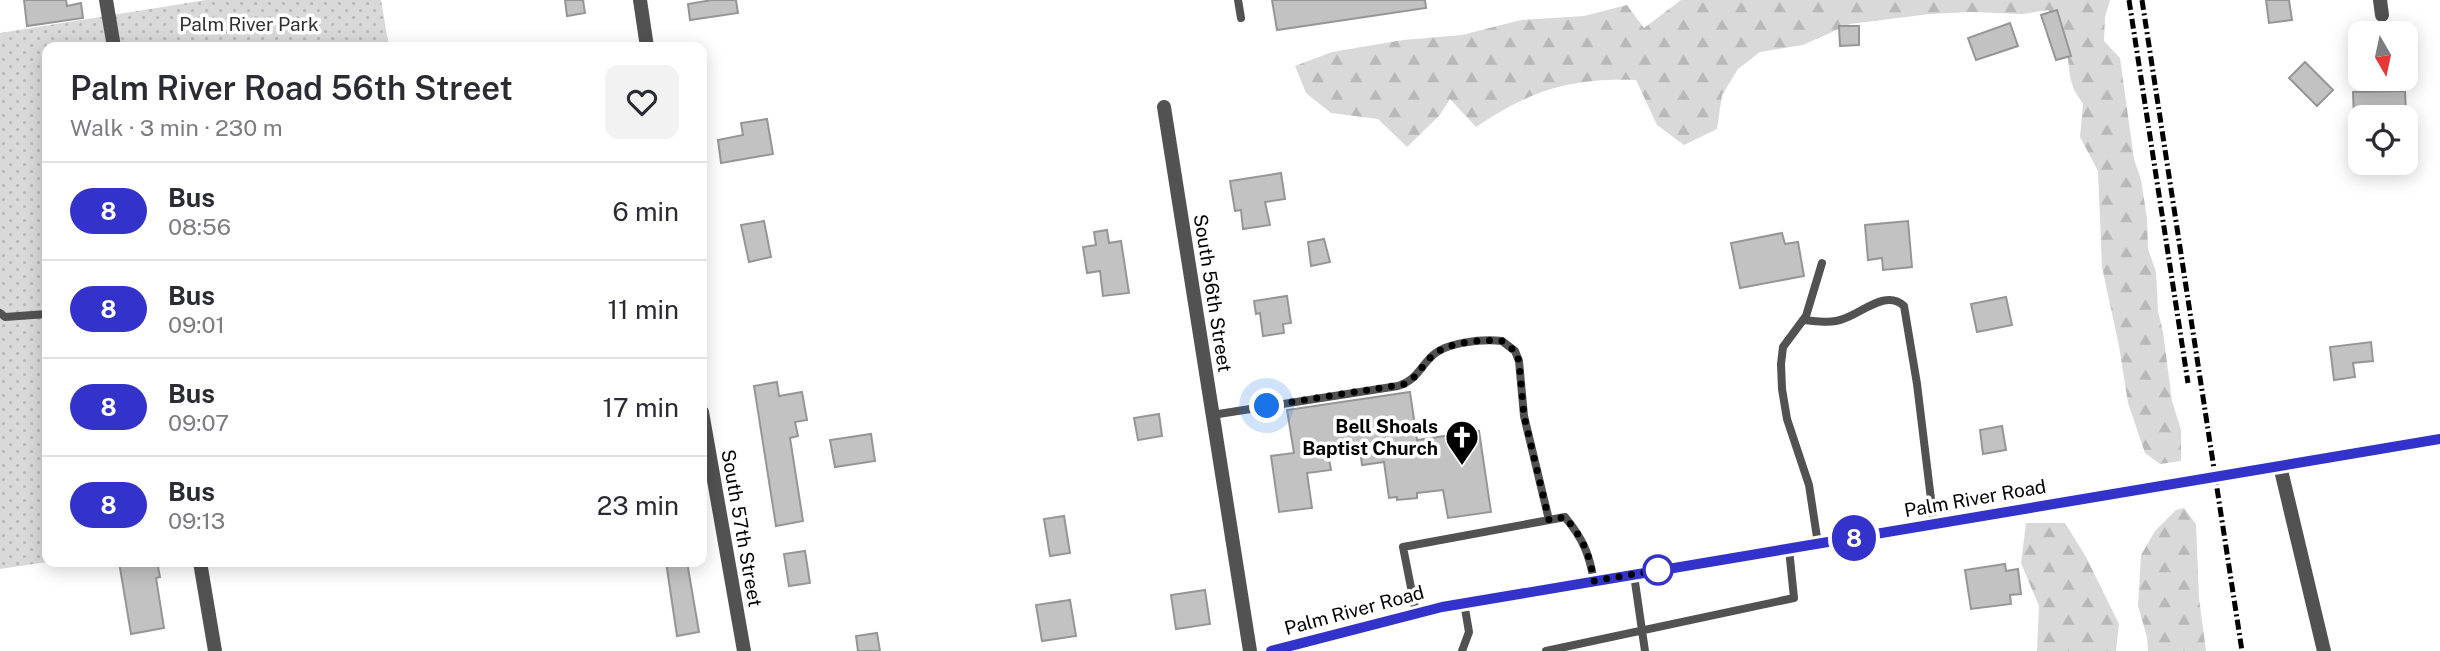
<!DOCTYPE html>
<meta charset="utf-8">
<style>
body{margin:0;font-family:"Public Sans",sans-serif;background:#f2f2f3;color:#2b2b33;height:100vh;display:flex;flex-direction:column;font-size:26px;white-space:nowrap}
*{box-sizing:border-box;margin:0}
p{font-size:23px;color:#7c7c81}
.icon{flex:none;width:38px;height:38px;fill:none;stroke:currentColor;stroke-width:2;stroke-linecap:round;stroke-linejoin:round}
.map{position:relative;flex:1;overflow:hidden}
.sheet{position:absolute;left:42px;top:42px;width:665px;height:525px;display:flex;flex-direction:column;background:#fff;border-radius:14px;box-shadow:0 4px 18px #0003}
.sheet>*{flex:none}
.badge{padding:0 14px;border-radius:23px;font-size:24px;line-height:46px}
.needle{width:46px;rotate:171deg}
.tools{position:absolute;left:2348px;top:21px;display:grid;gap:14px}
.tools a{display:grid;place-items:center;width:70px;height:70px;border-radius:14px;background:#fff;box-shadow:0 4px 18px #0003;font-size:35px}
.you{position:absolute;width:35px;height:35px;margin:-18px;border:5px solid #fff;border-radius:50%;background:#1a73e8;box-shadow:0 0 0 10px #1a73e833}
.map>.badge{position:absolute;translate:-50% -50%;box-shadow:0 0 0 4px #fff}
.round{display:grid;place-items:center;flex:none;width:74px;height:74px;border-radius:14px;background:#f2f2f3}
.headline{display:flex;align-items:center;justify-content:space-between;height:119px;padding:0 28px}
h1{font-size:33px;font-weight:600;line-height:52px}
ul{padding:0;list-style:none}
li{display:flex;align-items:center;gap:21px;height:98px;padding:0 28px;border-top:2px solid #e1e1e2}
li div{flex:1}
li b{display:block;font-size:26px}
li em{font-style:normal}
li .badge{min-width:77px;font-weight:700;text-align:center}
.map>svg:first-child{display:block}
.forest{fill:url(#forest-firs)}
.park{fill:url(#park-dots)}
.building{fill:#c2c2c2;stroke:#969696;stroke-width:2}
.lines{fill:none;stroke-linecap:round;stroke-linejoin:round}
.service{stroke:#525252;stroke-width:8}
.minor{stroke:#525252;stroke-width:14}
.tertiary{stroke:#525252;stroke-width:14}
.rail{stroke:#000;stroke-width:5;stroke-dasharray:10 3.5 2 3.5;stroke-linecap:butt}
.line-casing{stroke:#fff;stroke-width:16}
.line{stroke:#33c;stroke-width:10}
.walk{stroke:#000;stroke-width:7;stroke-dasharray:0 12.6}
.stop-dot{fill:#fff;stroke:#33c;stroke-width:3.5}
.labels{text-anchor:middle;stroke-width:7;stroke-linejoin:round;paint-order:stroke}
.park-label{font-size:19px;fill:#303030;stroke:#fff}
.street-label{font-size:19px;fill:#000;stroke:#fff}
.poi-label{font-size:19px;font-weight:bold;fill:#000;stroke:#fff;text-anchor:end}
</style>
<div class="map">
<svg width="2440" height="651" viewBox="0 0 2440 651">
<defs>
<pattern id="forest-firs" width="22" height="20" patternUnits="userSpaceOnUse" patternTransform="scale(1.75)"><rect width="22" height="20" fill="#d9d9d9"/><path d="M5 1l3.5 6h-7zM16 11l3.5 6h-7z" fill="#b8b8b8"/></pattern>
<pattern id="park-dots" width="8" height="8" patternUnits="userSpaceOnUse" patternTransform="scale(1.75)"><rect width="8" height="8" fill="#d9d9d9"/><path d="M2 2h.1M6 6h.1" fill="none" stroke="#b8b8b8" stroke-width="1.8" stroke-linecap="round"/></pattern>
</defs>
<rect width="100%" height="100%" fill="#fff"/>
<!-- forest -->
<path class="forest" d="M1681 0H2110L2105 17 2104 41 2120 58 2134 159 2141 180 2147 218 2148 249 2156 272 2158 311 2163 332 2172 401 2181 430V461L2160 464 2145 453 2128 403 2119 346 2102 267 2098 171 2080 137 2083 104 2074 90 2070 77 2065 34 2048 10 2023 14 1971 12 1930 14 1850 24 1803 45 1760 52 1738 69 1722 95 1717 129 1684 145 1657 125 1636 80C1570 78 1531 90 1476 127L1450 99 1439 116 1407 147 1378 119 1331 113 1306 93 1295 66 1332 52 1403 40 1462 35 1521 20 1584 16 1627 5 1644 28Z
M2184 508 2196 524 2199 598 2206 651H2148L2147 637 2138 606 2141 555 2155 531 2176 510Z
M2026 523H2065L2086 557 2119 624 2116 651H2037L2039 606 2021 563Z"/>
<!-- park -->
<path class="park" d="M206 0H381L389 47H47V562L0 569V33Z"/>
<!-- building -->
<path class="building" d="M24 0H66L67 6 81 3 83 18 27 26Z
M565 0H583L585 13 567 16Z
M712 0H736L738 13 690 20 688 4Z
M1272 0H1425L1426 8 1277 30Z
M2266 0H2289L2292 20 2269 23Z
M2057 10 2071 56 2056 60 2041 15Z
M2010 23 2018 46 1976 60 1968 38Z
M1839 26H1859V45L1840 46Z
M2305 62 2333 90 2317 106 2289 78Z
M2405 91 2406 115 2354 117 2353 92Z
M767 119 773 154 721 163 718 140 743 135 741 123Z
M1281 173 1285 199 1265 202 1270 225 1243 229 1241 210 1235 211 1230 181Z
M764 221 771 257 749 262 741 225Z
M1908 221 1912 267 1883 270 1882 258 1868 260 1865 225Z
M1107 230 1109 243 1121 241 1129 293 1103 296 1100 271 1087 273 1083 247 1096 245 1094 232Z
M1782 233 1785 244 1798 242 1804 276 1740 288 1731 243Z
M1324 239 1330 262 1311 266 1308 242Z
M1287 296 1291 323 1283 324 1284 333 1263 336 1260 313 1256 314 1254 301Z
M2006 297 2012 325 1977 332 1971 304Z
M2371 342 2373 361 2353 363 2355 377 2334 380 2330 347Z
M777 382 779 396 802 392 807 420 795 422 798 436 790 438 803 521 776 526 754 386Z
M1410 392 1417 440 1479 431 1491 512 1448 518 1443 490 1417 493V498L1397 500V497L1389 498 1384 462 1362 465 1360 449 1328 453 1331 470 1307 473 1312 508 1279 512 1271 456 1294 453 1287 410Z
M1159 414 1162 436 1138 440 1134 418Z
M2002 426 2006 450 1983 454 1980 430Z
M871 434 875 461 835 467 830 440Z
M1064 516 1070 553 1050 556 1044 519Z
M805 551 810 583 789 586 784 554Z
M119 562H157L160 577 156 578 164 628 131 634Z
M666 562H687L699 632 677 636Z
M2005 564 2006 571 2018 569 2021 594 2010 595 2011 604 1971 609 1965 570Z
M1205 590 1210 624 1176 629 1171 595Z
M1070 600 1076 636 1042 641 1036 605Z
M877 633 880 651H858L856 636Z"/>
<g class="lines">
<!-- service -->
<path class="service" d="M1238 0 1241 18
M0 313 5 317 47 314
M1803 320C1816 321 1831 324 1843 319 1862 313 1886 289 1904 306L1917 384 1934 524
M1212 415 1398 386C1415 381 1419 369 1431 357 1445 342 1482 339 1502 341L1515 351 1519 361 1524 416 1549 520
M1818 544 1809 485 1787 419 1782 389 1781 364 1783 347 1806 316 1822 263
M1634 575 1645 651
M1416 613 1403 547 1549 520 1565 517C1583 539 1589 553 1594 581
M1462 651 1469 632 1464 603
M1546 651 1794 598 1789 549"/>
<!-- minor -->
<path class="minor" d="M106 0 114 47
M640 0 647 47
M2380 0 2382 15
M1164 107 1250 651
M702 412 744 651
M2280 466 2324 651
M200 562 215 651"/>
<!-- tertiary -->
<path class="tertiary" d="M1271 651 1442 607 2440 439"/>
<!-- rail -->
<path class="rail" d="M2129 0 2188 383
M2142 0 2242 651"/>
</g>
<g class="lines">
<defs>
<path id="line" d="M1271 651 1442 607 2440 439"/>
</defs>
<!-- line casing -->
<use href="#line" class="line-casing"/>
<!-- line -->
<use href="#line" class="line"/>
<!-- walk -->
<path class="walk" d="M1267 406 1405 384C1418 377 1422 365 1432 356 1447 342 1482 339 1502 341L1515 351 1519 361 1524 416 1549 520 1565 517C1583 539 1589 552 1594 581L1658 570"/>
</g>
<!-- icons -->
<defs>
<symbol id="church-pin" viewBox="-11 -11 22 30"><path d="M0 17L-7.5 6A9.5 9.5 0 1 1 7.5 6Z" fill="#000" stroke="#fff"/><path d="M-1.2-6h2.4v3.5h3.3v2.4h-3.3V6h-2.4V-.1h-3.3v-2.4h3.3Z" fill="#fff"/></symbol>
</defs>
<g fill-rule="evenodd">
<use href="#church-pin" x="1443" y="418" width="38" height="52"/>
</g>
<!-- markers -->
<circle class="stop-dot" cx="1658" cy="570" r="14"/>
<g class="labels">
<!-- park labels -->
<g class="park-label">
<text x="249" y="31">Palm River Park</text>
</g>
<!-- street labels -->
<g class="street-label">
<text transform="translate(1213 293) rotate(81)" y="7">South 56th Street</text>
<text transform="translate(1975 498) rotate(-10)" y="7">Palm River Road</text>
<text transform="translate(742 528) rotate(80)" y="7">South 57th Street</text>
<text transform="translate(1354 610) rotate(-15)" y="7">Palm River Road</text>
</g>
<!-- poi labels -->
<g class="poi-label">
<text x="1438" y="433">Bell Shoals<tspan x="1438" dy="22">Baptist Church</tspan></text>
</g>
</g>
</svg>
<div class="tools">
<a><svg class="needle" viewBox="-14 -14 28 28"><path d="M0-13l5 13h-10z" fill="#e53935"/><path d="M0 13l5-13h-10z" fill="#7c7c81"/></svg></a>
<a><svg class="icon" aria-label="locate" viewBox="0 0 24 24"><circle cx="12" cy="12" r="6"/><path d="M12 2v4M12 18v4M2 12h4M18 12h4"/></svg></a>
</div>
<div class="you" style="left:1267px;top:406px"></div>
<b class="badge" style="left:1854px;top:538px;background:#33c;color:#fff">8</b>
<section class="sheet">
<div class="headline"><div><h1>Palm River Road 56th Street</h1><p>Walk · 3 min · 230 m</p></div><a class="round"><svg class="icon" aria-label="heart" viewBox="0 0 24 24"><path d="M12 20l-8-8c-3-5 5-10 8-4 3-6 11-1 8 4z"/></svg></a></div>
<ul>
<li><span class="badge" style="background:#33c;color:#fff">8</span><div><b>Bus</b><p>08:56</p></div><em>6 min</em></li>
<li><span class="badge" style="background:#33c;color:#fff">8</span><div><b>Bus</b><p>09:01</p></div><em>11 min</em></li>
<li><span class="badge" style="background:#33c;color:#fff">8</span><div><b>Bus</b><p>09:07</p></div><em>17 min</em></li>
<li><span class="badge" style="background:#33c;color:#fff">8</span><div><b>Bus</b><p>09:13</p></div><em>23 min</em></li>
</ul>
</section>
</div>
